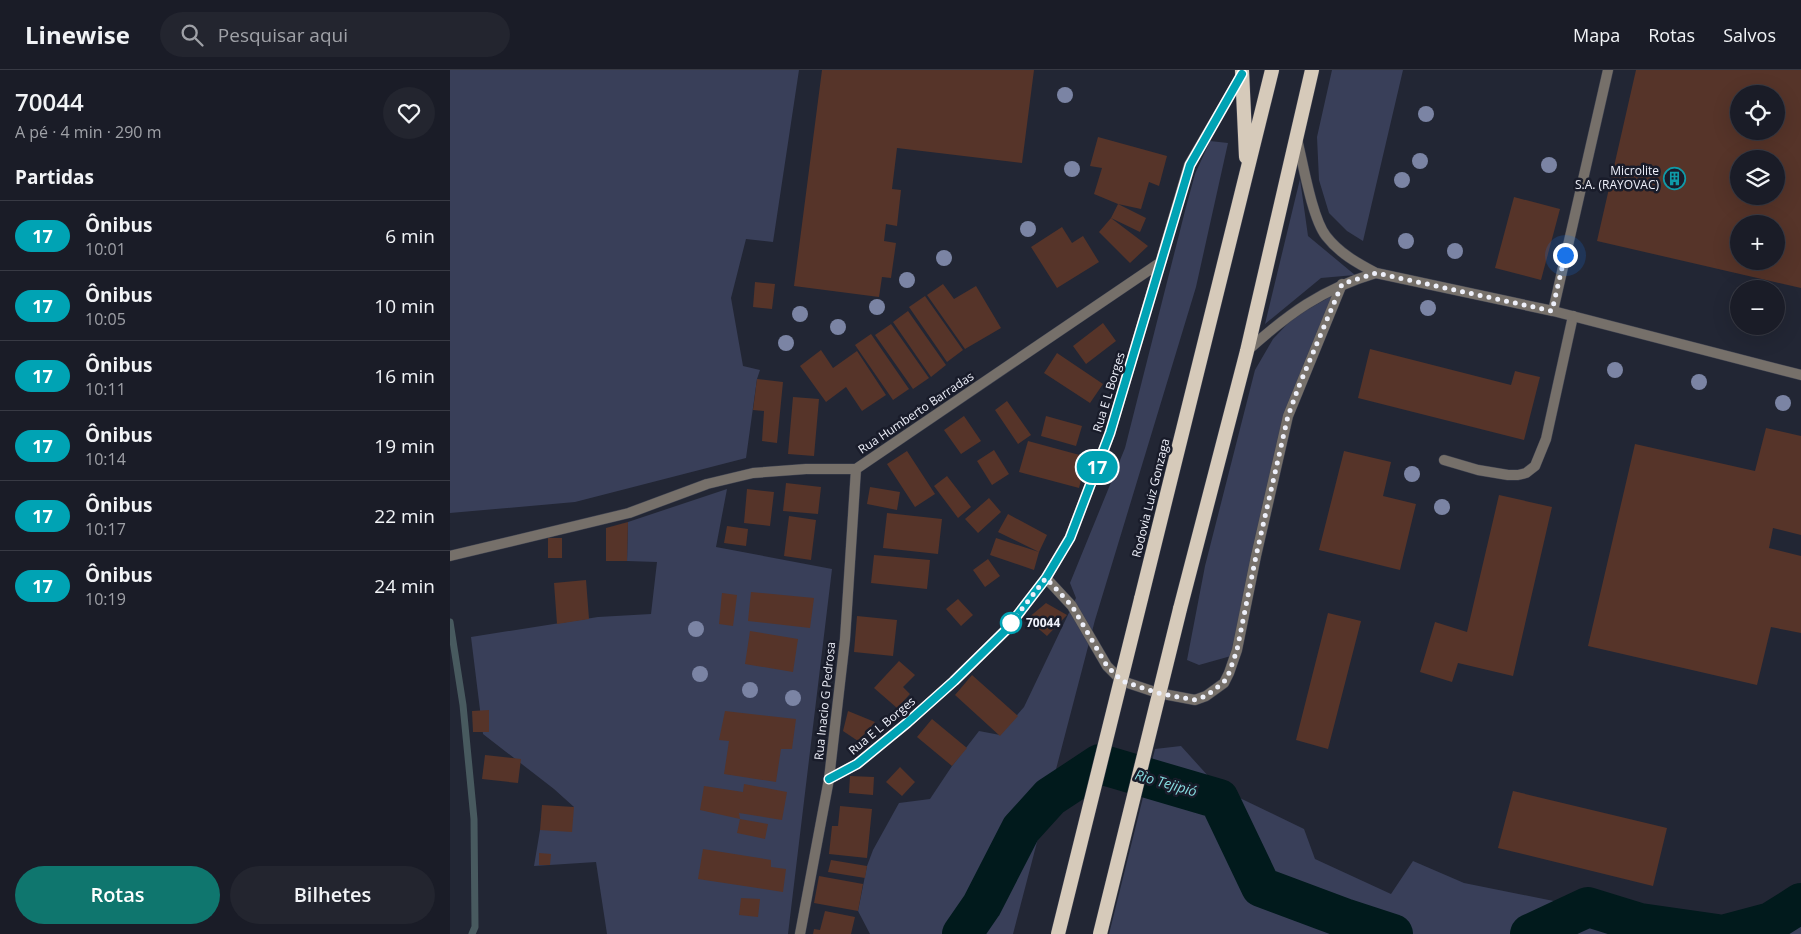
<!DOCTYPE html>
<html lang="pt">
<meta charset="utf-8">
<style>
body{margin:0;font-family:"Open Sans",sans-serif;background:#23252f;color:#f1f3f6;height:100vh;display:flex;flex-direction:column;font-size:19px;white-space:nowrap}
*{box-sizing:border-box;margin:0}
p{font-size:16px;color:#9fa1a7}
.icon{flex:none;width:28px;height:28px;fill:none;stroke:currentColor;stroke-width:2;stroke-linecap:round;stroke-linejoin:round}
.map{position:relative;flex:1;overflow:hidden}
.side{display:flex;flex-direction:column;background:#1a1c27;width:450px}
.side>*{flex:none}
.badge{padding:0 10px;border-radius:16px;font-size:18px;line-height:32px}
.tools{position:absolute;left:1280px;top:15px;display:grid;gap:10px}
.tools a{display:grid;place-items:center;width:55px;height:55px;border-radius:50%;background:#1a1c27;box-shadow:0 5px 20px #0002,0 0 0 1px #383a44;font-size:25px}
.you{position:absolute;width:25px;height:25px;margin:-12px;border:4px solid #fff;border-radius:50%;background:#1a73e8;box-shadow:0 0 0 8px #1a73e833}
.map>.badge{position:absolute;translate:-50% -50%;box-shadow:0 0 0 2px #fff}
h2{padding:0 15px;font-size:19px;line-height:45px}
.round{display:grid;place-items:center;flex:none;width:52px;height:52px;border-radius:26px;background:#23252f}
.summary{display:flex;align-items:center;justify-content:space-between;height:85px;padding:0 15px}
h1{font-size:24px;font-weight:600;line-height:38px}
.button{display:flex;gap:10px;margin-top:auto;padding:10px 15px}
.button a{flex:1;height:58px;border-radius:30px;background:#0f766e;color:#fff;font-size:20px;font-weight:600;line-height:58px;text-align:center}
.button a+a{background:#23252f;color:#f1f3f6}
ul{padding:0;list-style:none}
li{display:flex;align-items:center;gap:15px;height:70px;padding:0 15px;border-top:1px solid #383a44}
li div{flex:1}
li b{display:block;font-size:19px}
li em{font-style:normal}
li .badge{min-width:55px;font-weight:700;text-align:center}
header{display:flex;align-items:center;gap:30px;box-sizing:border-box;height:70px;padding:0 25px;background:#1a1c27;border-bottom:1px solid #383a44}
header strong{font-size:24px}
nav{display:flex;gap:28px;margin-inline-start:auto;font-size:18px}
.search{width:350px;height:45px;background:#23252f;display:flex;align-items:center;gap:12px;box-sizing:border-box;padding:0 18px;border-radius:28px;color:#9fa1a7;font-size:19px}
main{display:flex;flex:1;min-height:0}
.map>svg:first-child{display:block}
.green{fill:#393f59}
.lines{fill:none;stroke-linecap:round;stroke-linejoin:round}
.stream{stroke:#485a5f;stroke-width:7}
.river{stroke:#011a1c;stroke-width:40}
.building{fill:#563429;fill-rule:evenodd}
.service-casing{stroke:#3f4250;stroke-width:11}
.minor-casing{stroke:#3f4250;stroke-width:11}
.tertiary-casing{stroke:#3f4250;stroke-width:11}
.trunk-casing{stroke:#3f4250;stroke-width:15}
.service{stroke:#76706a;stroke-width:10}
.minor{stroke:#76706a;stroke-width:10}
.tertiary{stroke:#76706a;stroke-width:10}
.trunk{stroke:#d6caba;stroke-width:14}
.trunk-bridge-casing{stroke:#3f4250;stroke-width:15;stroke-linecap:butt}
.trunk-bridge{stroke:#d6caba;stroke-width:14}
.tree{fill:#7b84a4}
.line-casing{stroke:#fff;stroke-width:11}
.line{stroke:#00a3b4;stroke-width:8}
.walk{stroke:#eef0fa;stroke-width:5;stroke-dasharray:0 9}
.stop-dot{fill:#fff;stroke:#00a3b4;stroke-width:2.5}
.labels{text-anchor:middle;stroke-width:5;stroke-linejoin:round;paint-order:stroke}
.poi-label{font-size:12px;fill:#eef0fa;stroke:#191c2a;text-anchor:end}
.street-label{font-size:12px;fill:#eef0fa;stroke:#191c2a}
.stop-label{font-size:12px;font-weight:bold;fill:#eef0fa;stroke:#191c2a;text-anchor:start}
.water-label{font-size:14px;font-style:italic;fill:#85dbdf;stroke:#191c2a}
</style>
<header>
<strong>Linewise</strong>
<div class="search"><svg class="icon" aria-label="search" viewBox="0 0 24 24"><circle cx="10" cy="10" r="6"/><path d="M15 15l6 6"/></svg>Pesquisar aqui</div>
<nav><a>Mapa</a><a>Rotas</a><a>Salvos</a></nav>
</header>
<main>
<section class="side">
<div class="summary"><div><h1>70044</h1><p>A pé · 4 min · 290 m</p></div><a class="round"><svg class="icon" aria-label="heart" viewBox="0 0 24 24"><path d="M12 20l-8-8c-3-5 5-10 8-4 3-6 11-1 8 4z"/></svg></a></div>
<h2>Partidas</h2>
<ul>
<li><span class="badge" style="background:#00a3b4;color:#fff">17</span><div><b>Ônibus</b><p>10:01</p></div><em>6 min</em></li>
<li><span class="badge" style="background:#00a3b4;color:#fff">17</span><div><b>Ônibus</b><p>10:05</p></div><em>10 min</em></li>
<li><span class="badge" style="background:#00a3b4;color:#fff">17</span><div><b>Ônibus</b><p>10:11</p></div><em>16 min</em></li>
<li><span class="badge" style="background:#00a3b4;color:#fff">17</span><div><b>Ônibus</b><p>10:14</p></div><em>19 min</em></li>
<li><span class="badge" style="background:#00a3b4;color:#fff">17</span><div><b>Ônibus</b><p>10:17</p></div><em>22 min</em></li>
<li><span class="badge" style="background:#00a3b4;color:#fff">17</span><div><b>Ônibus</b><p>10:19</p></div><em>24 min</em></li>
</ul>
<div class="button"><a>Rotas</a><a>Bilhetes</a></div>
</section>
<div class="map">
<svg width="1351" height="864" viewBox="0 0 1351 864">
<rect width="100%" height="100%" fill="#222634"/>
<!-- green -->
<path class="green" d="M0 0H349L323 172 296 169 281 228 293 296 310 300 307 309 296 388 125 432 0 443Z
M882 0H953L913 171 897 161 879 143 869 110 867 67Z
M760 71 778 73 746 217 645 550 563 864H420L408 841 417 796 423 780 449 733 480 729 502 696 529 661 550 665 574 637 626 528 620 513 675 378 736 137 745 104Z
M850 109 858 166 905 205 871 208 815 254Z
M885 222 848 310 781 586 749 595 737 590 755 496 805 300 823 269 844 247 878 228Z
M277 419 266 477 382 499 338 864H157L146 792 84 796 90 760 124 737 104 719 33 664 21 567 148 547 201 544 207 492 177 491 178 452Z
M731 676 769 718 854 759 865 789 941 824 963 791 1014 813 1267 864H659L705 679Z
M1351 833V864H1276L1321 852Z"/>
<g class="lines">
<!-- stream -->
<path class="stream" d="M0 552 13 635 24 749 25 857 22 864"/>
<!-- river -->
<path class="river" d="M512 864 532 835 571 759 600 727 650 694 769 729 811 817 894 848 943 864
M1080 864 1138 837 1190 853 1267 864
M1276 864 1321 852 1351 833"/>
</g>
<!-- building -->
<path class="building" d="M372 0H584L572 93 447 78 442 119 451 120 447 156 436 154 434 171 446 173 441 208 432 207 429 227 344 216Z
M1186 0H1351V218L1147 171ZM1289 24H1326V61H1289ZM1289 89H1326V126H1289ZM1289 154H1326V191H1289Z
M648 67 717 86 709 116 699 112 691 139 668 134 644 124 652 98 640 96Z
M1064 127 1110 139 1091 210 1045 198Z
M668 134 696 148 690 162 661 148 698 176 680 193 649 162 661 148Z
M612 157 622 173 633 166 649 192 607 218 581 177Z
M305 212 325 214 322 239 303 237Z
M493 214 504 229 526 216 551 258 515 279 477 225Z
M475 226 513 280 497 292 459 237Z
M458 241 496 295 481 307 443 252Z
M653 253 666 271 636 294 623 276Z
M441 254 479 308 463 319 425 265Z
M421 264 459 319 443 330 405 275Z
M920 279 1061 315 1065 301 1090 307 1074 370 908 328Z
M371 280 383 298 407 281 436 325 412 341 396 317 376 332 350 296Z
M607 283 653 314 640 333 594 303Z
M307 309 333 312 327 373 312 371 314 341 303 340Z
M343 327 369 329 364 386 338 384Z
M557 331 581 365 568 374 545 340Z
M514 346 531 371 511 384 494 360Z
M596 346 632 356 626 376 591 366Z
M1316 358 1351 366V465L1323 458 1319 478 1351 486V563L1321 557 1307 615 1138 576 1185 374 1305 401Z
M578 371 637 387 629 418 569 402Z
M544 380 559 404 542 415 527 391Z
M457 381 485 424 465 437 437 394Z
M894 381 941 392 933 426 966 434 950 500 869 480Z
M497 406 521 437 508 448 484 416Z
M336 413 371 417 368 444 333 441Z
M420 417 450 422 447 440 417 434Z
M297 419 324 422 320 456 294 453Z
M1049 425 1102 437 1063 606 1008 593 1002 612 970 602 985 552 1017 562Z
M539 428 551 442 528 463 515 449Z
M437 443 492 449 488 484 433 478Z
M558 444 597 465 589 482 548 462Z
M339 446 366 450 361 490 334 486Z
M178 452 177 491H156V458Z
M277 456 298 459 296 476 274 473Z
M98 468H112V488H98Z
M546 468 589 482 584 500 540 485Z
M424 485 480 490 477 519 421 513Z
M538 489 550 506 535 517 523 500Z
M136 510 139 549 107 554 104 513Z
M301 522 364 528 360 558 298 551Z
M272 523 287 525 283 556 269 554Z
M508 529 523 545 511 556 496 539Z
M596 533 617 545 597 566 577 549Z
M878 543 911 551 878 679 846 670Z
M407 546 447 550 443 586 404 582Z
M300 561 348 569 343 602 295 594Z
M449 591 465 605 453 617 460 624 447 638 424 618Z
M522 605 568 646 550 666 505 625Z
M39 640V662H23L22 641Z
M275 641 346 649 342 679H331L326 712 274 704 279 671 269 670Z
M398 641 425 652 408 671 393 661Z
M482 649 517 678 502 696 467 667Z
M35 685 71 689 68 713 32 709Z
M450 697 465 712 452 726 436 712Z
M400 706 424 707 423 725 399 723Z
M294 714 337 722 332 750 289 743 290 749 250 740 254 716 293 722Z
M1063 721 1217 758 1203 816 1048 778Z
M92 735 124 737 122 762 90 760Z
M390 736 422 739 417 788 379 784 382 756H388Z
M290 749 318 754 315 769 287 763Z
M253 779 321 790V797L336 799 333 822 248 809Z
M89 783 101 784 100 795H89Z
M381 790 417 796 415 808 378 802Z
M369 806 413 814 408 841 364 833Z
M291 828 310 829 308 847 289 845Z
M375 841 405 847 401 864H363L364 859 370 860Z"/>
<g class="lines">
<defs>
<path id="service" d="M1103 241 1158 0
M994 390 1028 400 1058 405H1068L1076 403 1085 396 1096 369 1123 246"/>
<path id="minor" d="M0 486 179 443 257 414 303 403 356 399H406L711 192
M596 508 622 536 657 596 672 611 708 623 745 630 756 626 774 613 779 603 787 580 806 486 838 346 892 214
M379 709 407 694 457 653 504 611 556 560 596 508 620 467 660 363 739 95 792 4
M350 864 379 709 395 569 406 399"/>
<path id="tertiary" d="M847 69C853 93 862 148 876 166 889 183 907 193 926 203L1103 241 1351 305
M797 281C838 244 872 219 926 203"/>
<path id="trunk" d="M792 0 796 87
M691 529 822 0
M730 539 797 281 862 0"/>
</defs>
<!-- service casing -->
<use href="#service" class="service-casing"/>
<!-- minor casing -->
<use href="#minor" class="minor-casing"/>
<!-- tertiary casing -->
<use href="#tertiary" class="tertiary-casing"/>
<!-- trunk casing -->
<use href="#trunk" class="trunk-casing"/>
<!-- service -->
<use href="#service" class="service"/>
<!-- minor -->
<use href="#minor" class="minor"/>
<!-- tertiary -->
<use href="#tertiary" class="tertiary"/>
<!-- trunk -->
<use href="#trunk" class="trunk"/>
<defs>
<path id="trunk-bridge" d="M608 864 691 529
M650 864 730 539"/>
</defs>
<!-- trunk-bridge casing -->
<use href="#trunk-bridge" class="trunk-bridge-casing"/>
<!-- trunk-bridge -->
<use href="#trunk-bridge" class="trunk-bridge"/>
</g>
<!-- trees -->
<g class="tree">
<circle cx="615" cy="25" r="8"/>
<circle cx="976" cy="44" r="8"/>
<circle cx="970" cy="91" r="8"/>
<circle cx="1099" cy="95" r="8"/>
<circle cx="622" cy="99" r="8"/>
<circle cx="952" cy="110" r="8"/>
<circle cx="578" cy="159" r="8"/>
<circle cx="956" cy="171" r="8"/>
<circle cx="1005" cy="181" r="8"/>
<circle cx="494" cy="188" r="8"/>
<circle cx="457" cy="210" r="8"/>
<circle cx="427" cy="237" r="8"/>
<circle cx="978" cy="238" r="8"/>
<circle cx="350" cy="244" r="8"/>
<circle cx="388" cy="257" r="8"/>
<circle cx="336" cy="273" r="8"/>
<circle cx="1165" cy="300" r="8"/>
<circle cx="1249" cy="312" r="8"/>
<circle cx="1333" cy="333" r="8"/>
<circle cx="962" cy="404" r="8"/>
<circle cx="992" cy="437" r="8"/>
<circle cx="246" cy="559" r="8"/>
<circle cx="250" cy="604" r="8"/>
<circle cx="300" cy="620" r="8"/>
<circle cx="343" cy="628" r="8"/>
</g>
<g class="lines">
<defs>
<path id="line" d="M379 709 407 694 457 653 504 611 556 560 596 508 620 468 660 363 740 95 792 4"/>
</defs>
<!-- line casing -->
<use href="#line" class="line-casing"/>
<!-- line -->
<use href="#line" class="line"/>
<!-- walk -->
<path class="walk" d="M561 553 596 508 622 536 657 596 672 611 708 623 744 630 756 626 774 612 779 603 787 580 806 486 838 346 849 316 892 214 926 203 1102 241 1115 185"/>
</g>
<!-- icons -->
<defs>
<symbol id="building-ring" viewBox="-11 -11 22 22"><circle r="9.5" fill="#191c2a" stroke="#0f9aa8" stroke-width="1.5"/><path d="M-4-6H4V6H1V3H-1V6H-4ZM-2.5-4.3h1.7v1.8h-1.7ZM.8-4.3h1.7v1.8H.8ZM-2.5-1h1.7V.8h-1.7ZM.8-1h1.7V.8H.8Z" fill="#0f9aa8"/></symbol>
</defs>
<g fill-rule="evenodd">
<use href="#building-ring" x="1212" y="96" width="25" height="25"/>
</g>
<!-- markers -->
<circle class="stop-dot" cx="561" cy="553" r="10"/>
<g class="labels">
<!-- poi labels -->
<g class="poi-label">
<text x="1209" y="105">Microlite<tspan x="1209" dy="14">S.A. (RAYOVAC)</tspan></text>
</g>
<!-- street labels -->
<g class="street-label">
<text transform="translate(659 322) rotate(-73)" y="4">Rua E L Borges</text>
<text transform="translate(466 343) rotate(-34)" y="4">Rua Humberto Barradas</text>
<text transform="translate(701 428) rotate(-76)" y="4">Rodovia Luiz Gonzaga</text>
<text transform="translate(375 631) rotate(-84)" y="4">Rua Inacio G Pedrosa</text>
<text transform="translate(432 656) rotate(-40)" y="4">Rua E L Borges</text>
</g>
<!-- stop labels -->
<g class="stop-label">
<text x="576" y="557">70044</text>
</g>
<!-- water labels -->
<g class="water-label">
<text transform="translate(716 713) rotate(16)" y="5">Rio Tejipió</text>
</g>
</g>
</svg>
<div class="tools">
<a><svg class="icon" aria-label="locate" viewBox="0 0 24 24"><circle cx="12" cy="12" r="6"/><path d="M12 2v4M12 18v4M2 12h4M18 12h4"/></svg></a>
<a><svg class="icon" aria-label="layers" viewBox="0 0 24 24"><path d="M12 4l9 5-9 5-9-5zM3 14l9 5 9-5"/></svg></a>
<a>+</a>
<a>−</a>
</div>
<div class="you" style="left:1115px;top:185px"></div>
<b class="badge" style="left:647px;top:397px;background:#00a3b4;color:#fff">17</b>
</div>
</main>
